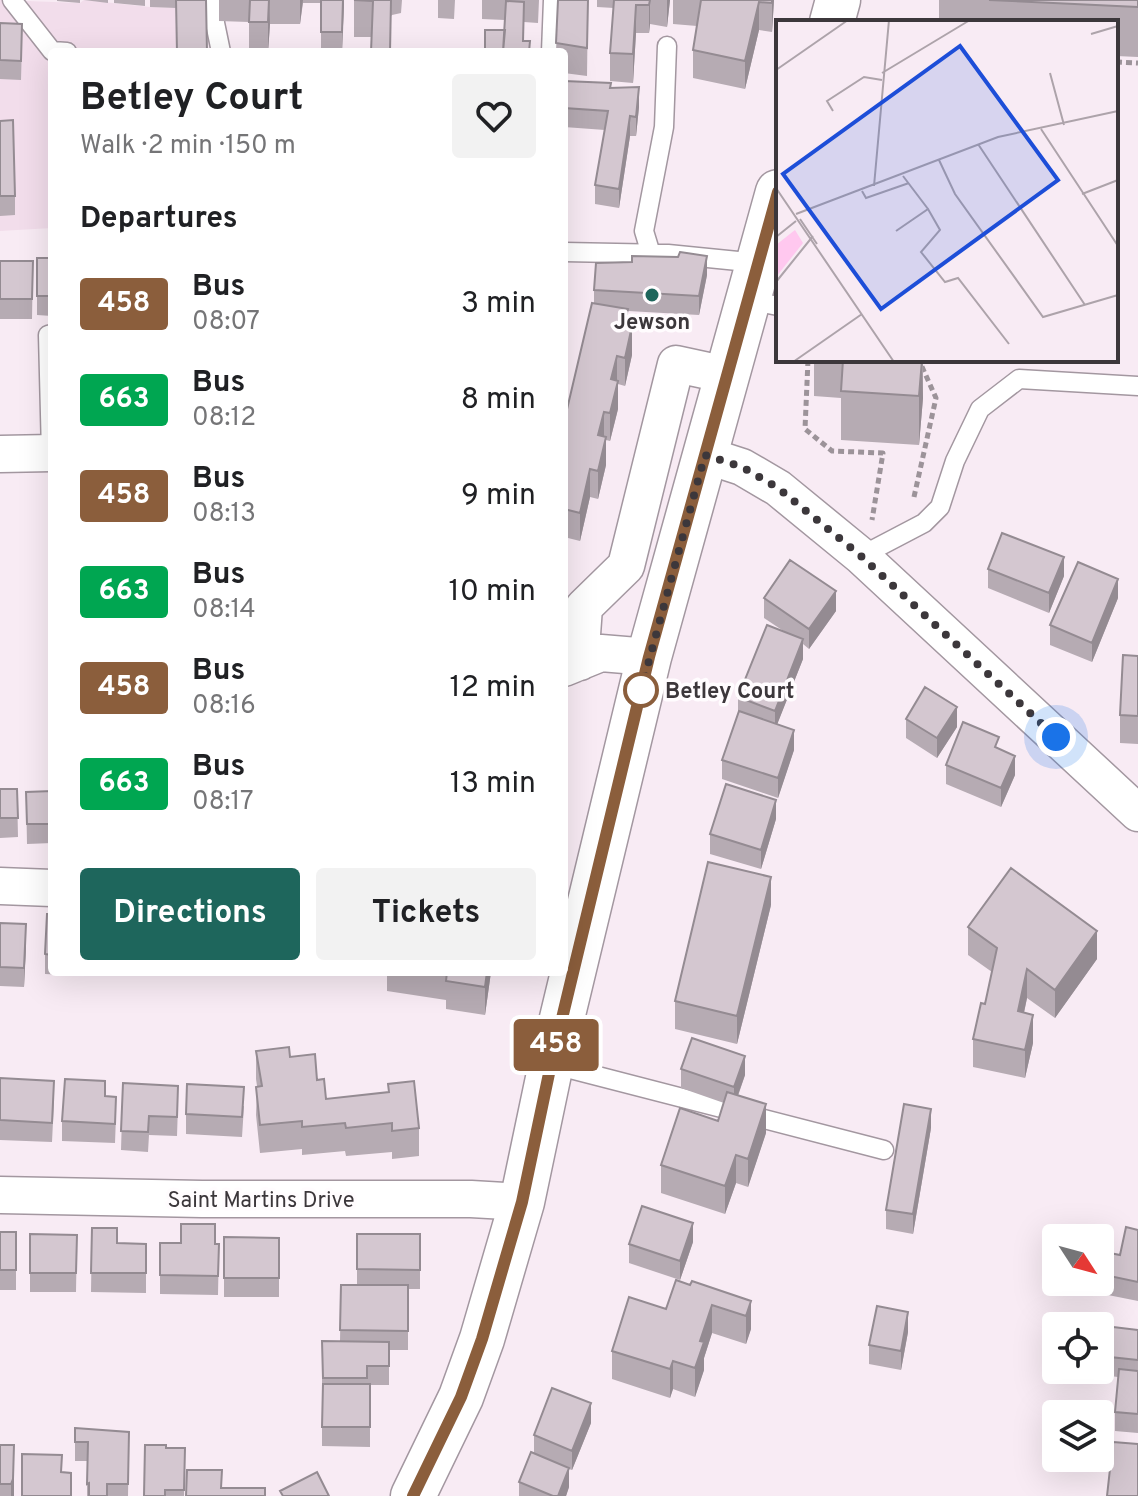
<!DOCTYPE html>
<meta charset="utf-8">
<style>
body{margin:0;font-family:Overpass,sans-serif;background:#f2f2f2;color:#202124;height:100vh;display:flex;flex-direction:column;font-size:30px;white-space:nowrap}
*{box-sizing:border-box;margin:0}
p{font-size:26px;color:#757577}
.icon{flex:none;width:44px;height:44px;fill:none;stroke:currentColor;stroke-width:2;stroke-linecap:round;stroke-linejoin:round}
.map{position:relative;flex:1;overflow:hidden}
.panel{position:absolute;left:48px;top:48px;width:520px;height:928px;display:flex;flex-direction:column;background:#fff;border-radius:8px;box-shadow:0 8px 32px #0002}
.panel>*{flex:none}
.badge{padding:0 16px;border-radius:6px;font-size:28px;line-height:52px}
.needle{width:52px;rotate:126deg}
.fabs{position:absolute;left:1042px;top:1224px;display:grid;gap:16px}
.fabs a{display:grid;place-items:center;width:72px;height:72px;border-radius:8px;background:#fff;box-shadow:0 8px 32px #0002;font-size:40px}
.you{position:absolute;width:40px;height:40px;margin:-20px;border:6px solid #fff;border-radius:50%;background:#1a73e8;box-shadow:0 0 0 12px #1a73e833}
.map>.badge{position:absolute;translate:-50% -50%;box-shadow:0 0 0 4px #fff}
h2{padding:0 32px;font-size:30px;line-height:72px}
.round{display:grid;place-items:center;flex:none;width:84px;height:84px;border-radius:8px;background:#f2f2f2}
.head{display:flex;align-items:center;justify-content:space-between;height:136px;padding:0 32px}
h1{font-size:38px;font-weight:700;line-height:60px}
.primary-button{display:flex;gap:16px;margin-top:auto;padding:16px 32px}
.primary-button a{flex:1;height:92px;border-radius:8px;background:#1e665c;color:#fff;font-size:32px;font-weight:700;line-height:92px;text-align:center}
.primary-button a+a{background:#f2f2f2;color:#202124}
ul{padding:0;list-style:none}
li{display:flex;align-items:center;gap:24px;height:96px;padding:0 32px}
li div{flex:1}
li b{display:block;font-size:30px}
li em{font-style:normal}
li .badge{min-width:88px;font-weight:700;text-align:center}
.map>svg:first-child{display:block}
.built{fill:#f2ddeb}
.lines{fill:none;stroke-linecap:round;stroke-linejoin:round}
.lane-casing{stroke:#a397a0;stroke-width:21}
.street-casing{stroke:#a397a0;stroke-width:39}
.secondary-casing{stroke:#a397a0;stroke-width:47}
.path{stroke:#9c9399;stroke-width:5;stroke-dasharray:6 4;stroke-linecap:butt}
.lane{stroke:#fff;stroke-width:18}
.street{stroke:#fff;stroke-width:36}
.secondary{stroke:#fff;stroke-width:44}
.wall{fill:#b6abb3}
.shaded-wall{fill:#948b92}
.building{fill:#d4c7d0;stroke:#948b92;stroke-width:2}
.line-casing{stroke:#fff;stroke-width:18}
.line{stroke:#8b5e3c;stroke-width:12}
.walk{stroke:#3c373b;stroke-width:8;stroke-dasharray:0 14.4}
.poi-dot{fill:#1e665c;stroke:#fffcfe;stroke-width:3}
.stop-dot{fill:#fff;stroke:#8b5e3c;stroke-width:4}
.labels{text-anchor:middle;stroke-width:7;stroke-linejoin:round;paint-order:stroke}
.poi-label{font-size:22px;font-weight:bold;fill:#3c373b;stroke:#fffcfe}
.stop-label{font-size:22px;font-weight:bold;fill:#3c373b;stroke:#fffcfe;text-anchor:start}
.street-label{font-size:22px;fill:#3c373b;stroke:#fffcfe}
.inset-road{fill:none;stroke:#ada3aa;stroke-width:2}
.view{fill:#1d4ed8;fill-opacity:0.15;stroke:#1d4ed8;stroke-width:4}
.inset-edge{fill:none;stroke:#3c373b;stroke-width:4}
</style>
<div class="map">
<svg width="1138" height="1496" viewBox="0 0 1138 1496">
<rect width="100%" height="100%" fill="#f8ebf4"/>
<!-- built -->
<path class="built" d="M0 0 80 3 84 0 150 7 205 9 206 52H52V228L0 231Z"/>
<g class="lines">
<defs>
<path id="lane" d="M12 0 52 51 67 52
M215 0V23L221 52
M551 52 553 0
M564 252 668 254 758 263
M651 254 644 231 664 127 667 46
M749 300 778 306
M51 453 48 335 52 334
M861 556 924 523 940 507 955 461 980 409 1019 379 1138 386
M551 1064 884 1150"/>
<path id="street" d="M0 454 52 453
M705 455 742 467 778 488 861 556 1138 813
M580 662 584 607 626 566 676 364 727 375
M564 668 601 653 649 657
M0 886 52 888
M0 1195 202 1199H471L522 1202"/>
<path id="secondary" d="M832 22 838 0
M413 1496 461 1397 482 1339 522 1202 551 1064 649 657 778 192"/>
</defs>
<!-- lane casing -->
<use href="#lane" class="lane-casing"/>
<!-- street casing -->
<use href="#street" class="street-casing"/>
<!-- secondary casing -->
<use href="#secondary" class="secondary-casing"/>
<!-- path -->
<path class="path" d="M1116 62 1138 63
M808 360 805 429 832 451 883 453 872 520
M914 497 936 398 919 360"/>
<!-- lane -->
<use href="#lane" class="lane"/>
<!-- street -->
<use href="#street" class="street"/>
<!-- secondary -->
<use href="#secondary" class="secondary"/>
</g>
<!-- wall -->
<path class="wall" d="M57 0H80V3L57 1Z
M84 0H108V3Z
M114 0H145V6L114 3Z
M150 0H206L176 8 150 7Z
M219 0H344L342 52H321V3H303L300 24H270L268 52H249V22L219 21Z
M354 0H402L401 13 392 15 372 37H354Z
M438 0H455L454 19 438 18Z
M482 0H539L538 23 524 22 523 41 530 52 505 30V20L482 19Z
M558 0H588L587 76 564 73V52H556Z
M597 0H670L667 27 650 24 649 33H636L633 83 610 81V53L614 8 597 7Z
M673 0H774L772 32 759 30 745 89 693 78V50L697 26 673 24Z
M939 0H1138V57L1116 56V22H939Z
M0 23 22 43 21 80 0 79Z
M564 81 611 88 639 107 636 136H630L619 208 595 204V185L605 130 564 127Z
M0 121 15 196V215L0 216Z
M37 258H52V316L37 315Z
M0 261H33L32 319H0Z
M707 275 699 315 628 311V325L632 355 625 386 618 384V409L610 441 606 440V465L598 499 590 497 580 541 564 537V422L594 303V290Z
M814 360H923V398L919 445 841 440V398L814 396Z
M988 569 1064 576 1049 613 988 588Z
M764 598 836 611 809 649 803 644V659L777 724 794 750 778 798 722 779V760L738 713V697L785 632 764 618Z
M1118 598 1092 662 1050 645V625Z
M1138 656V744L1120 743V715Z
M906 719 957 727 937 758 906 738Z
M999 749 1015 775 1001 807 946 784V765Z
M0 789H17L18 837 0 838Z
M52 791V843L27 844 26 792Z
M776 819 761 869 710 854V834Z
M771 905 737 1044 675 1029V1001Z
M52 914V972H87V976L45 974V954Z
M0 923 26 944 24 987 0 986Z
M968 927 1097 959 1055 1018 1027 998 1024 1013 1033 1043 1025 1078 973 1067V1039L985 1004 992 972 968 955Z
M95 972H143V975Z
M158 972H203V974Z
M218 972H264V975Z
M387 972H491L485 1015 446 1009V1000L387 991Z
M256 1051 290 1057 317 1080 326 1099 388 1092V1084L419 1128V1156L392 1159V1152L346 1156 345 1151 302 1155V1149L260 1153 256 1115 257 1086 256 1079Z
M681 1069 745 1075 738 1096 766 1133 748 1187 736 1183 725 1214 661 1193V1165L718 1121 724 1103 681 1088Z
M0 1078 54 1101 52 1142 0 1140Z
M123 1083 178 1105 177 1136 149 1135 148 1152 121 1150Z
M105 1096 116 1116 115 1143 62 1141V1121Z
M244 1106 242 1137 186 1134V1114Z
M931 1128 913 1234 886 1229V1210Z
M92 1228 117 1243 146 1244V1293L91 1292Z
M1138 1230V1301L1093 1292V1282H1100V1251L1120 1255Z
M0 1232H16V1290H0Z
M30 1234 77 1235 76 1292H30Z
M357 1234H420V1289H408V1350H389V1385H370V1447L322 1446V1341H340L341 1285H357Z
M224 1237 279 1238V1297H224Z
M693 1242 680 1280 629 1263V1244Z
M160 1243 219 1244 218 1295 160 1294Z
M751 1301V1329L746 1344 712 1333 704 1358V1370L695 1397 673 1389 670 1398 612 1379V1351L666 1309Z
M1138 1330V1433L1115 1431V1412L1118 1377 1110 1376V1357Z
M908 1332 901 1370 869 1364V1345Z
M591 1423 572 1470 569 1469V1487L566 1496H519V1482L534 1453V1435Z
M75 1428 129 1432 128 1496H87V1461H75Z
M0 1445H14V1496H0Z
M166 1448H185L184 1496H144Z"/>
<!-- shaded-wall -->
<path class="shaded-wall" d="M269 0 270 24 268 52V22Z
M300 0H303L300 24Z
M343 0H344L342 52V32Z
M650 0V24L649 33V5Z
M667 0H670L667 27Z
M772 0H774L772 32Z
M759 2V30L745 89V61Z
M636 5V33L633 83V54Z
M639 87V107L636 136V117Z
M630 116V136L619 208V189Z
M707 256V275L699 315V296Z
M632 326V355L625 386V358Z
M617 356V384L611 379Z
M922 360 923 398 919 445V396Z
M618 381V409L610 441V413Z
M604 412V440L598 435Z
M606 437V465L598 499V471Z
M590 469V497L580 541V513Z
M1064 557V576L1049 613V593Z
M1118 579V598L1092 662V643Z
M836 591V611L809 649V629Z
M803 639V659L775 730V711Z
M957 707V727L937 758V738Z
M794 730V750L778 798V778Z
M1015 756V775L1001 807V788Z
M776 800V819L761 869V850Z
M771 877V905L737 1044V1016Z
M26 924V944L24 987V968Z
M1097 931V959L1055 1018V990Z
M1027 969V998L1018 1040V1011Z
M487 972H491L485 1015V987Z
M1033 1015V1043L1025 1078V1050Z
M745 1056V1075L734 1106V1087Z
M766 1104V1133L748 1187V1159Z
M931 1109V1128L913 1234V1214Z
M736 1155V1183L725 1214V1186Z
M693 1223V1242L680 1280V1261Z
M751 1301V1329L746 1344V1316Z
M712 1305V1333L704 1358V1370L695 1397V1368L700 1341Z
M908 1312V1332L901 1370V1351Z
M673 1361V1389L670 1398V1369Z
M591 1403V1423L572 1470V1451Z
M14 1445V1496H11V1484Z
M569 1468V1487L566 1496H558Z"/>
<!-- building -->
<path class="building" d="M176 0H206L207 52H177Z
M250 0H269L268 22H249Z
M321 0H343L342 32H321Z
M354 0H391L390 52H371L373 1Z
M558 0H588L587 48 556 43Z
M614 0H650L649 5H636L633 54 610 53Z
M701 0H772V3L759 2 745 61 693 50Z
M989 0H1138V7Z
M506 1 524 2 523 41H530L529 52H503Z
M0 23 22 24 21 61 0 60Z
M485 30H505L503 52H485Z
M564 81 611 83 610 88 639 87 636 117 630 116 619 189 595 185 608 111 564 108Z
M13 120 15 196H0V121Z
M680 252 707 256 699 296 594 290 596 263 632 262V256L678 257Z
M37 258H52V296H37Z
M0 261H33L32 299H0Z
M592 303 628 309 624 324 632 326 625 358 617 356 611 379 618 381 610 413 604 412 598 435 606 437 598 471 590 469 580 513 564 509V422Z
M843 360H922L919 396 841 391Z
M1002 533 1064 557 1049 593 988 569Z
M790 560 836 591 809 629 764 598Z
M1078 562 1118 579 1092 643 1050 625Z
M767 625 803 639 775 711 738 697Z
M1123 655 1138 656V716L1120 715Z
M925 687 957 707 937 738 906 719Z
M739 711 794 730 778 778 722 760Z
M963 722 999 737 995 747 1015 756 1001 788 946 765Z
M726 784 776 800 761 850 710 834Z
M0 789H17L18 818H0Z
M52 791V824H27L26 792Z
M708 862 771 877 737 1016 675 1001Z
M1011 868 1097 931 1055 990 1027 969 1018 1011 1033 1015 1025 1050 973 1039 981 1003 985 1004 997 948 968 927Z
M47 914H52V955L45 954Z
M0 923 26 924 24 968 0 967Z
M447 972H487L485 987 446 981Z
M692 1038 745 1056 734 1087 681 1069Z
M289 1047 290 1057 315 1054 317 1080 324 1079 326 1099 389 1092 388 1084 414 1081 419 1128 392 1131V1123L346 1128 345 1123 302 1127V1121L260 1125 256 1087 262 1086 256 1051Z
M0 1078 54 1081 52 1123 0 1120Z
M65 1079 105 1081V1096L116 1097 115 1124 62 1121Z
M123 1083 178 1086 177 1117 149 1116 148 1132 121 1131Z
M187 1084 244 1087 242 1117 186 1114Z
M727 1092 766 1104 748 1159 736 1155 725 1186 661 1165 680 1108 718 1121Z
M904 1104 931 1109 913 1214 886 1210Z
M642 1206 693 1223 680 1261 629 1244Z
M181 1224H215V1244H219L218 1276 160 1275V1243H181Z
M1126 1227 1138 1230V1282L1100 1274V1251L1120 1255Z
M92 1228H117V1243L146 1244V1273H91Z
M0 1232H16V1270H0Z
M30 1234 77 1235 76 1273H30Z
M357 1234H420V1270L357 1269Z
M224 1237 279 1238V1278H224Z
M676 1280 690 1285 692 1281 751 1301 746 1316 712 1305 700 1341 704 1342 695 1368 673 1361 670 1369 612 1351 629 1297 666 1309Z
M341 1285H408V1331L340 1330Z
M877 1306 908 1312 901 1351 869 1345Z
M1113 1327 1138 1330V1360L1110 1357Z
M322 1341 389 1342V1366H367V1378H323Z
M1119 1369 1138 1371V1414L1115 1412Z
M323 1384H370V1427H322Z
M552 1388 591 1403 572 1451 534 1435Z
M75 1428 129 1432 128 1484H107V1496H89V1483L87 1484 88 1442H75Z
M1113 1442 1138 1444V1496H1107Z
M0 1445H14L13 1479 11 1484H0Z
M145 1445H166V1448H185L184 1490H165V1496H144Z
M531 1452 569 1468 558 1496H553L519 1482Z
M22 1454 62 1455 61 1472 71 1473V1496H22Z
M187 1470H222L221 1488H265V1496H186Z
M317 1472 329 1496H283L280 1491Z"/>
<g class="lines">
<defs>
<path id="line" d="M413 1496 461 1397 482 1339 522 1202 551 1064 649 657 778 192"/>
</defs>
<!-- line casing -->
<use href="#line" class="line-casing"/>
<!-- line -->
<use href="#line" class="line"/>
<!-- walk -->
<path class="walk" d="M641 690 705 455 742 467 778 488 861 556 1056 737"/>
</g>
<!-- markers -->
<circle class="poi-dot" cx="652" cy="295" r="8"/>
<circle class="stop-dot" cx="641" cy="690" r="16"/>
<g class="labels">
<!-- poi labels -->
<g class="poi-label">
<text x="652" y="329">Jewson</text>
</g>
<!-- stop labels -->
<g class="stop-label">
<text x="665" y="698">Betley Court</text>
</g>
<!-- street labels -->
<g class="street-label">
<text x="261" y="1207">Saint Martins Drive</text>
</g>
</g>
<!-- overview -->
<g transform="translate(776 20)">
<rect width="342" height="342" fill="#f8ebf4"/>
<path d="M19 210 27 223 0 257V225Z" fill="#ffc8ef"/>
<path class="inset-road" d="M315 14 342 6M0 50 72 0M106 53 194 0M274 53 288 105M57 91 51 81 88 57 106 60M265 109 342 226M202 124 309 285M163 140 179 174 267 297 342 275M98 166 113 0M0 168 118 342M86 171 90 178 133 163M306 174 342 160M152 189 164 210 145 232 169 262 182 258 233 324M20 194 222 117 342 91M24 199 41 224M120 211 152 189 127 156M0 217 20 201M0 262 37 216M17 342 86 294"/>
<path class="view" d="M184 26 282 160 105 289 7 154Z"/>
<rect width="342" height="342" class="inset-edge"/>
</g>
</svg>
<div class="fabs">
<a><svg class="needle" viewBox="-14 -14 28 28"><path d="M0-13l5 13h-10z" fill="#e53935"/><path d="M0 13l5-13h-10z" fill="#757577"/></svg></a>
<a><svg class="icon" aria-label="locate" viewBox="0 0 24 24"><circle cx="12" cy="12" r="6"/><path d="M12 2v4M12 18v4M2 12h4M18 12h4"/></svg></a>
<a><svg class="icon" aria-label="layers" viewBox="0 0 24 24"><path d="M12 4l9 5-9 5-9-5zM3 14l9 5 9-5"/></svg></a>
</div>
<div class="you" style="left:1056px;top:737px"></div>
<b class="badge" style="left:556px;top:1045px;background:#8b5e3c;color:#fff">458</b>
<section class="panel">
<div class="head"><div><h1>Betley Court</h1><p>Walk · 2 min · 150 m</p></div><a class="round"><svg class="icon" aria-label="heart" viewBox="0 0 24 24"><path d="M12 20l-8-8c-3-5 5-10 8-4 3-6 11-1 8 4z"/></svg></a></div>
<h2>Departures</h2>
<ul>
<li><span class="badge" style="background:#8b5e3c;color:#fff">458</span><div><b>Bus</b><p>08:07</p></div><em>3 min</em></li>
<li><span class="badge" style="background:#00a651;color:#fff">663</span><div><b>Bus</b><p>08:12</p></div><em>8 min</em></li>
<li><span class="badge" style="background:#8b5e3c;color:#fff">458</span><div><b>Bus</b><p>08:13</p></div><em>9 min</em></li>
<li><span class="badge" style="background:#00a651;color:#fff">663</span><div><b>Bus</b><p>08:14</p></div><em>10 min</em></li>
<li><span class="badge" style="background:#8b5e3c;color:#fff">458</span><div><b>Bus</b><p>08:16</p></div><em>12 min</em></li>
<li><span class="badge" style="background:#00a651;color:#fff">663</span><div><b>Bus</b><p>08:17</p></div><em>13 min</em></li>
</ul>
<div class="primary-button"><a>Directions</a><a>Tickets</a></div>
</section>
</div>
